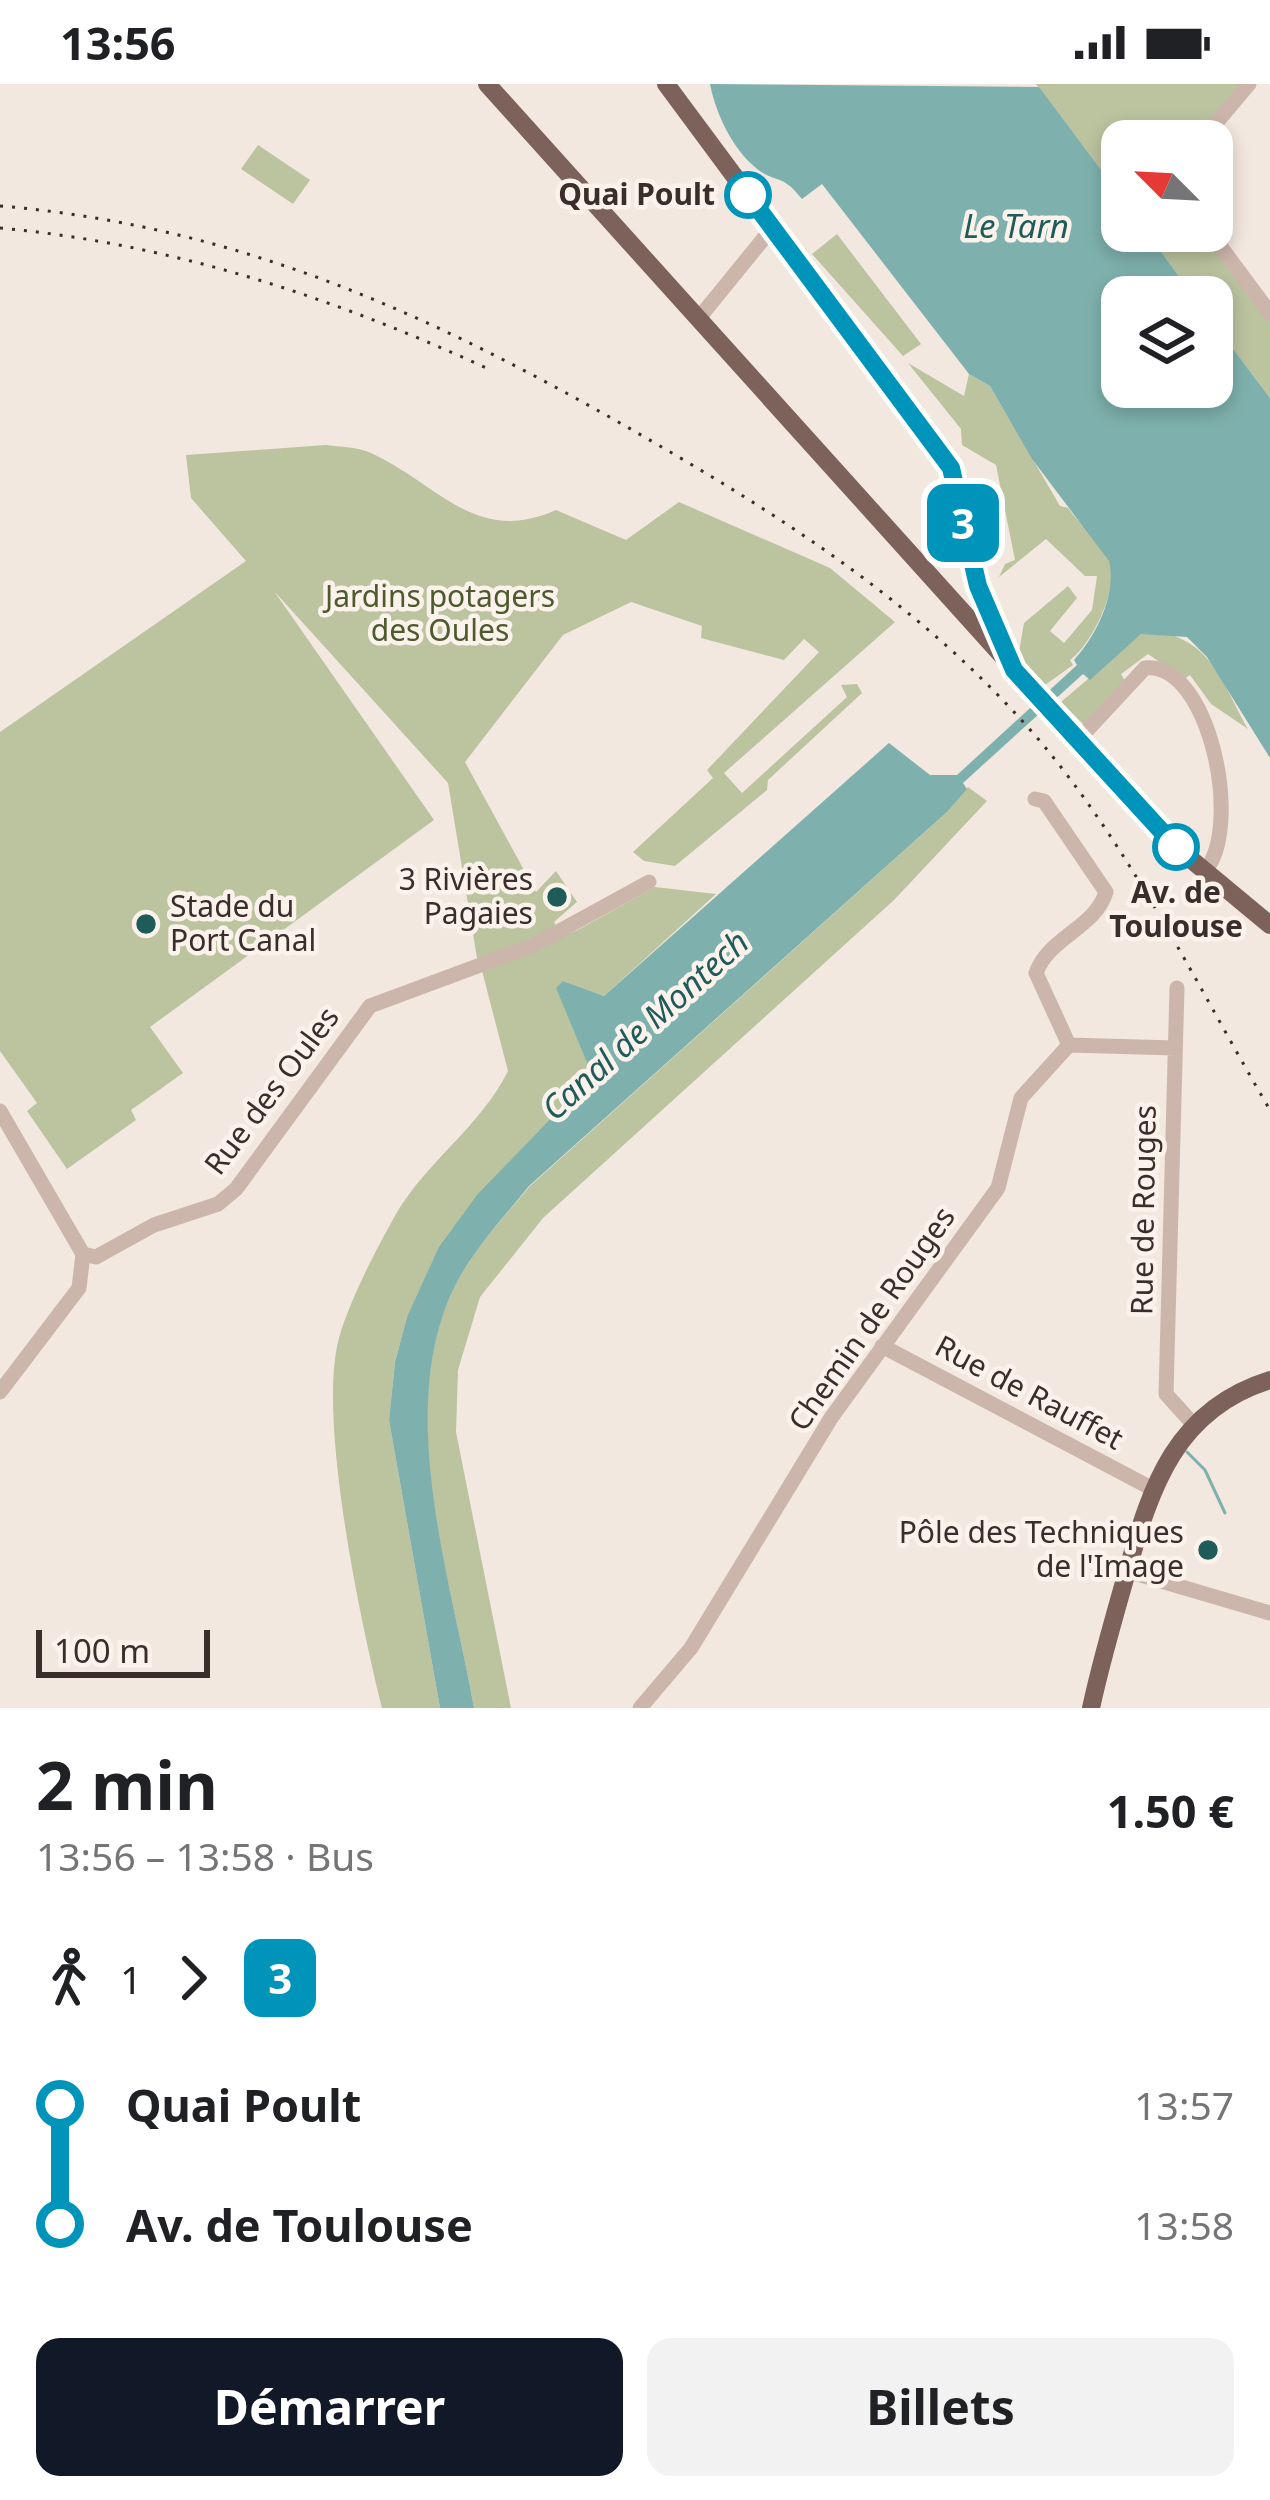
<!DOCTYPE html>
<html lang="fr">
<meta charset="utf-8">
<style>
body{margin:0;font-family:"Noto Sans",sans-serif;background:#f2f2f2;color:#202124;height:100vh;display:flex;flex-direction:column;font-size:45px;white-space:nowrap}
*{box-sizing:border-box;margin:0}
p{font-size:39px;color:#757577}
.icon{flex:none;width:66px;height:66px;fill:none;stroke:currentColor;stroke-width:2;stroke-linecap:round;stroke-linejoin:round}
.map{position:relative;height:1624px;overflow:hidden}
.sheet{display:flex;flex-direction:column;background:#fff;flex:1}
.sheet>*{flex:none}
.badge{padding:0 24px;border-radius:18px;font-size:42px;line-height:78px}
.needle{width:78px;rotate:294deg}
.buttons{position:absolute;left:1101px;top:36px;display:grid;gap:24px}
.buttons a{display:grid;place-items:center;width:132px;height:132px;border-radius:24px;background:#fff;box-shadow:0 6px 18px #0003;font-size:60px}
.scale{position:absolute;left:36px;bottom:30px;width:174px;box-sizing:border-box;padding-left:12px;border:6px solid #3a2d2a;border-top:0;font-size:33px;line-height:42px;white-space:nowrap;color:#3a2d2a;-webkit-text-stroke:9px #fbf2ec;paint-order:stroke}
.map>.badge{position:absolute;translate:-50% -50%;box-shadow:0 0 0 6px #fff}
.legs{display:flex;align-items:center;gap:18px;height:132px;padding:0 36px;font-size:39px}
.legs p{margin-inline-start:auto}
.head{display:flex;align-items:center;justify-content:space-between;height:204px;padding:0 36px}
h1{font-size:66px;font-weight:700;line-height:90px}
.button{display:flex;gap:24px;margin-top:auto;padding:24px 36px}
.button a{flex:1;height:138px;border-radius:24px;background:#111827;color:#fff;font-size:48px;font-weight:700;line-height:138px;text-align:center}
.button a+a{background:#f2f2f2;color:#202124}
ul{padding:0 36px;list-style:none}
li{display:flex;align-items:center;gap:42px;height:120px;font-size:45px}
li i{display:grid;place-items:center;width:18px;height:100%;margin:0 15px;background:currentColor}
li i::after{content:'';width:30px;height:30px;margin:-15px;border:9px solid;border-radius:50%;background:#fff}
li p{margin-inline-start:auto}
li:first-child i{background:linear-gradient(#0000 50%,currentColor 0)}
li:last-child i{background:linear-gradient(currentColor 50%,#0000 0)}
.status{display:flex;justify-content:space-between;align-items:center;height:84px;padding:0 60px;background:#fff;direction:ltr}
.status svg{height:33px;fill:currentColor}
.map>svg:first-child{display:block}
.green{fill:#bbc39f}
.water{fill:#7eb1ad}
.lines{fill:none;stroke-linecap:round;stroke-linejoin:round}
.stream{stroke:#7eb1ad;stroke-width:3}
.minor{stroke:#ccb6ab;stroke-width:15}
.major{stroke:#7c625b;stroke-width:18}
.rail{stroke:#3a2d2a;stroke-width:3;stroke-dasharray:3 9;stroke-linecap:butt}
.line-1-casing{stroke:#fff;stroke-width:27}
.line-1{stroke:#0094ba;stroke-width:18}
.stop-1-dot{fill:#fff;stroke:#0094ba;stroke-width:6}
.poi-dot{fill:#1f5c59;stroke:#fbf2ec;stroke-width:4.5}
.labels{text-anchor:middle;stroke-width:9;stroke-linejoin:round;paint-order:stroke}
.stop-label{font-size:30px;font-weight:bold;fill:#3a2d2a;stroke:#fbf2ec;text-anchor:end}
.park-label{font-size:30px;fill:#4e592d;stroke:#fbf2ec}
.poi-label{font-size:30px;fill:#3a2d2a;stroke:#fbf2ec;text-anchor:end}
.street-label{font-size:30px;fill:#3a2d2a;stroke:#fbf2ec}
.water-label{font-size:33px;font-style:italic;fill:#1f5c59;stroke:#fbf2ec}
</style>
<div class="status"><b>13:56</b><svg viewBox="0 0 49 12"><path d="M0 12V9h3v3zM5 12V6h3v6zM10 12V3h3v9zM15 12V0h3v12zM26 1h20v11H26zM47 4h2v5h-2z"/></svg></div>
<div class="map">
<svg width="1270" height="1624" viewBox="0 0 1270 1624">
<rect width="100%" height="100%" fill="#f3e8e0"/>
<!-- green -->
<path class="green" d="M1036 0H1249L1201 57H1122V114Z
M258 61 310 96 293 120 241 85Z
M1146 147H1209L1270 229V314L1212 237V213H1194Z
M837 150 921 260 903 272 812 170Z
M908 279 964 312 969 290 990 302 1060 422 1068 424C1080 440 1100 459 1109 477 1121 500 1092 561 1070 576L1073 581 1045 601 1018 574 1024 539 1068 502 1077 514 1050 547 1064 559 1092 526 1097 492H1085L1046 455 999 493 1005 480 1015 476 996 381 962 361 961 345Z
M326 361C340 363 358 363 371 369 439 400 475 462 556 426L626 456 679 418 830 484 895 538 724 689 742 709 847 613 841 601 857 600 862 609 768 696 767 706 675 782 644 777 633 768 713 694 707 686 819 568 804 555 784 576 701 554 702 542 631 518 563 551 465 678 536 808 556 787 577 818 554 838 560 848 478 880 448 699 274 507 434 736 150 943 183 989 131 1026 136 1036 67 1085 27 1027 37 1019 0 967V648L246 477 191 414 186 371Z
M1157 547C1213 558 1222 599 1248 645L1211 620 1190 591 1184 595 1148 570 1121 590 1126 599 1085 642 1061 618 1141 550Z
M968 703 987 717 894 816 543 1134 480 1213 458 1286 456 1348 511 1624H474C452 1499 397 1336 449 1215 467 1172 501 1137 530 1102L947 728Z
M655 803 716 810 604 912 563 897 588 982V996L407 1233 395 1278 389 1336 440 1624H382C361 1540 317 1334 339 1254 350 1215 376 1166 396 1130 427 1077 481 1042 508 987L481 883 576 847Z"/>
<!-- water -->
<path class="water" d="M710 0 1039 3 1122 114V147H1146L1194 213H1122V303H1212V237L1270 314V674L1207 573 1187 553 1141 550 1090 596 1083 590 963 699 967 705 947 728 529 1102C501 1137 467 1172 449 1215 398 1336 452 1499 474 1624H440L389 1336 395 1278 407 1233 439 1163 477 1111 588 996V981L556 904 563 897 604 912 889 659 930 691H957L1077 581 1074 576C1097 551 1117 509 1109 477L1032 375 990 302 969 290 822 100 802 115C781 88 775 100 756 84 732 64 716 30 710 0Z"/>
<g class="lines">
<!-- stream -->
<path class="stream" d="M1187 1368 1205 1386 1225 1429"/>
<!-- minor -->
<path class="minor" d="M1201 57 1249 0
M1209 147 1270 229
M699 234 773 143
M1080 654 1145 584C1208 576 1244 741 1205 787
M1035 715 1044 717 1106 808C1095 844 1049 853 1036 889L1069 961
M1177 904 1166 1310 1193 1340
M0 1027 83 1170
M882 1262 1151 1404
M0 1308 79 1204 83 1170 96 1173 154 1141 218 1120 236 1105 370 922 534 861 649 798
M1127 1487 1270 1529
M640 1624 691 1564 831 1334 998 1104 1021 1014 1069 961 1175 964"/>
<!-- major -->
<path class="major" d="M487 0 1170 758 1270 841
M666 0 951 384 978 502 1000 561
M1091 1624C1101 1578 1114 1533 1127 1488 1151 1402 1176 1325 1270 1296"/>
<!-- rail -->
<path class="rail" d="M0 122C249 143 447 238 660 362 799 443 934 533 1039 656 1132 766 1197 902 1270 1026
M0 144C174 160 335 214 493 287"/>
</g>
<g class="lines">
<defs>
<path id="line-1" d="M748 111 951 384 978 502 1014 586 1176 763"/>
</defs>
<!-- line-1 casing -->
<use href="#line-1" class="line-1-casing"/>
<!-- line-1 -->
<use href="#line-1" class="line-1"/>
</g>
<!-- markers -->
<g class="stop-1-dot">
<circle cx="748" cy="111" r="21"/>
<circle cx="1176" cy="763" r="21"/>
</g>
<g class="poi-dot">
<circle cx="557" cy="813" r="12"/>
<circle cx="146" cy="840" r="12"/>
<circle cx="1208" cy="1466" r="12"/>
</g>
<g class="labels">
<!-- stop labels -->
<g class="stop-label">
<text x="715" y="121">Quai Poult</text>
<text x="1176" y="819" text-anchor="middle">Av. de<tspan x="1176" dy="34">Toulouse</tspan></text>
</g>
<!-- park labels -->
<g class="park-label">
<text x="440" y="523">Jardins potagers<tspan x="440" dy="34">des Oules</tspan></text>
</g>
<!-- poi labels -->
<g class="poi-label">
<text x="533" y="806">3 Rivières<tspan x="533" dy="34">Pagaies</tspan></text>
<text x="170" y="833" text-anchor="start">Stade du<tspan x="170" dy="34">Port Canal</tspan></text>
<text x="1184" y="1459">Pôle des Techniques<tspan x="1184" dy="34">de l'Image</tspan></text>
</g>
<!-- street labels -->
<g class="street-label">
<text transform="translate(272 1007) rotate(-53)" y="10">Rue des Oules</text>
<text transform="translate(1144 1126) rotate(-89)" y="10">Rue de Rouges</text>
<text transform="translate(872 1235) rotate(-55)" y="10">Chemin de Rouges</text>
<text transform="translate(1029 1309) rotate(28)" y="10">Rue de Rauffet</text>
</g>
<!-- water labels -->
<g class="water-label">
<text x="1016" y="154">Le Tarn</text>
<text transform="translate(645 941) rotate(-42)" y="12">Canal de Montech</text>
</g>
</g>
</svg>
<div class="buttons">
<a><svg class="needle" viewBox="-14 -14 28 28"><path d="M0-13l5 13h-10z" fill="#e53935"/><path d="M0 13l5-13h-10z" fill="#757577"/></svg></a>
<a><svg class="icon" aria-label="layers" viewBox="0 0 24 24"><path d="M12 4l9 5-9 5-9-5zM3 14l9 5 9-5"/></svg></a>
</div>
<div class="scale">100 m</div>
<b class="badge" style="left:963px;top:439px;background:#0094ba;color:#fff">3</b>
</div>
<section class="sheet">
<div class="head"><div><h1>2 min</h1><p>13:56 – 13:58 · Bus</p></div><b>1.50 €</b></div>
<div class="legs"><svg class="icon" aria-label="walk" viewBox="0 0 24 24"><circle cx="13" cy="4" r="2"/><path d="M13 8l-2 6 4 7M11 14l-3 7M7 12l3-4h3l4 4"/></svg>1<svg class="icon" aria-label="forward" viewBox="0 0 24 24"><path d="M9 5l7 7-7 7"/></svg><b class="badge" style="background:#0094ba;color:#fff">3</b></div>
<ul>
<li><i style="color:#0094ba"></i><b>Quai Poult</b><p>13:57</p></li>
<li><i style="color:#0094ba"></i><b>Av. de Toulouse</b><p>13:58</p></li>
</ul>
<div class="button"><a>Démarrer</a><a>Billets</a></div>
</section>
